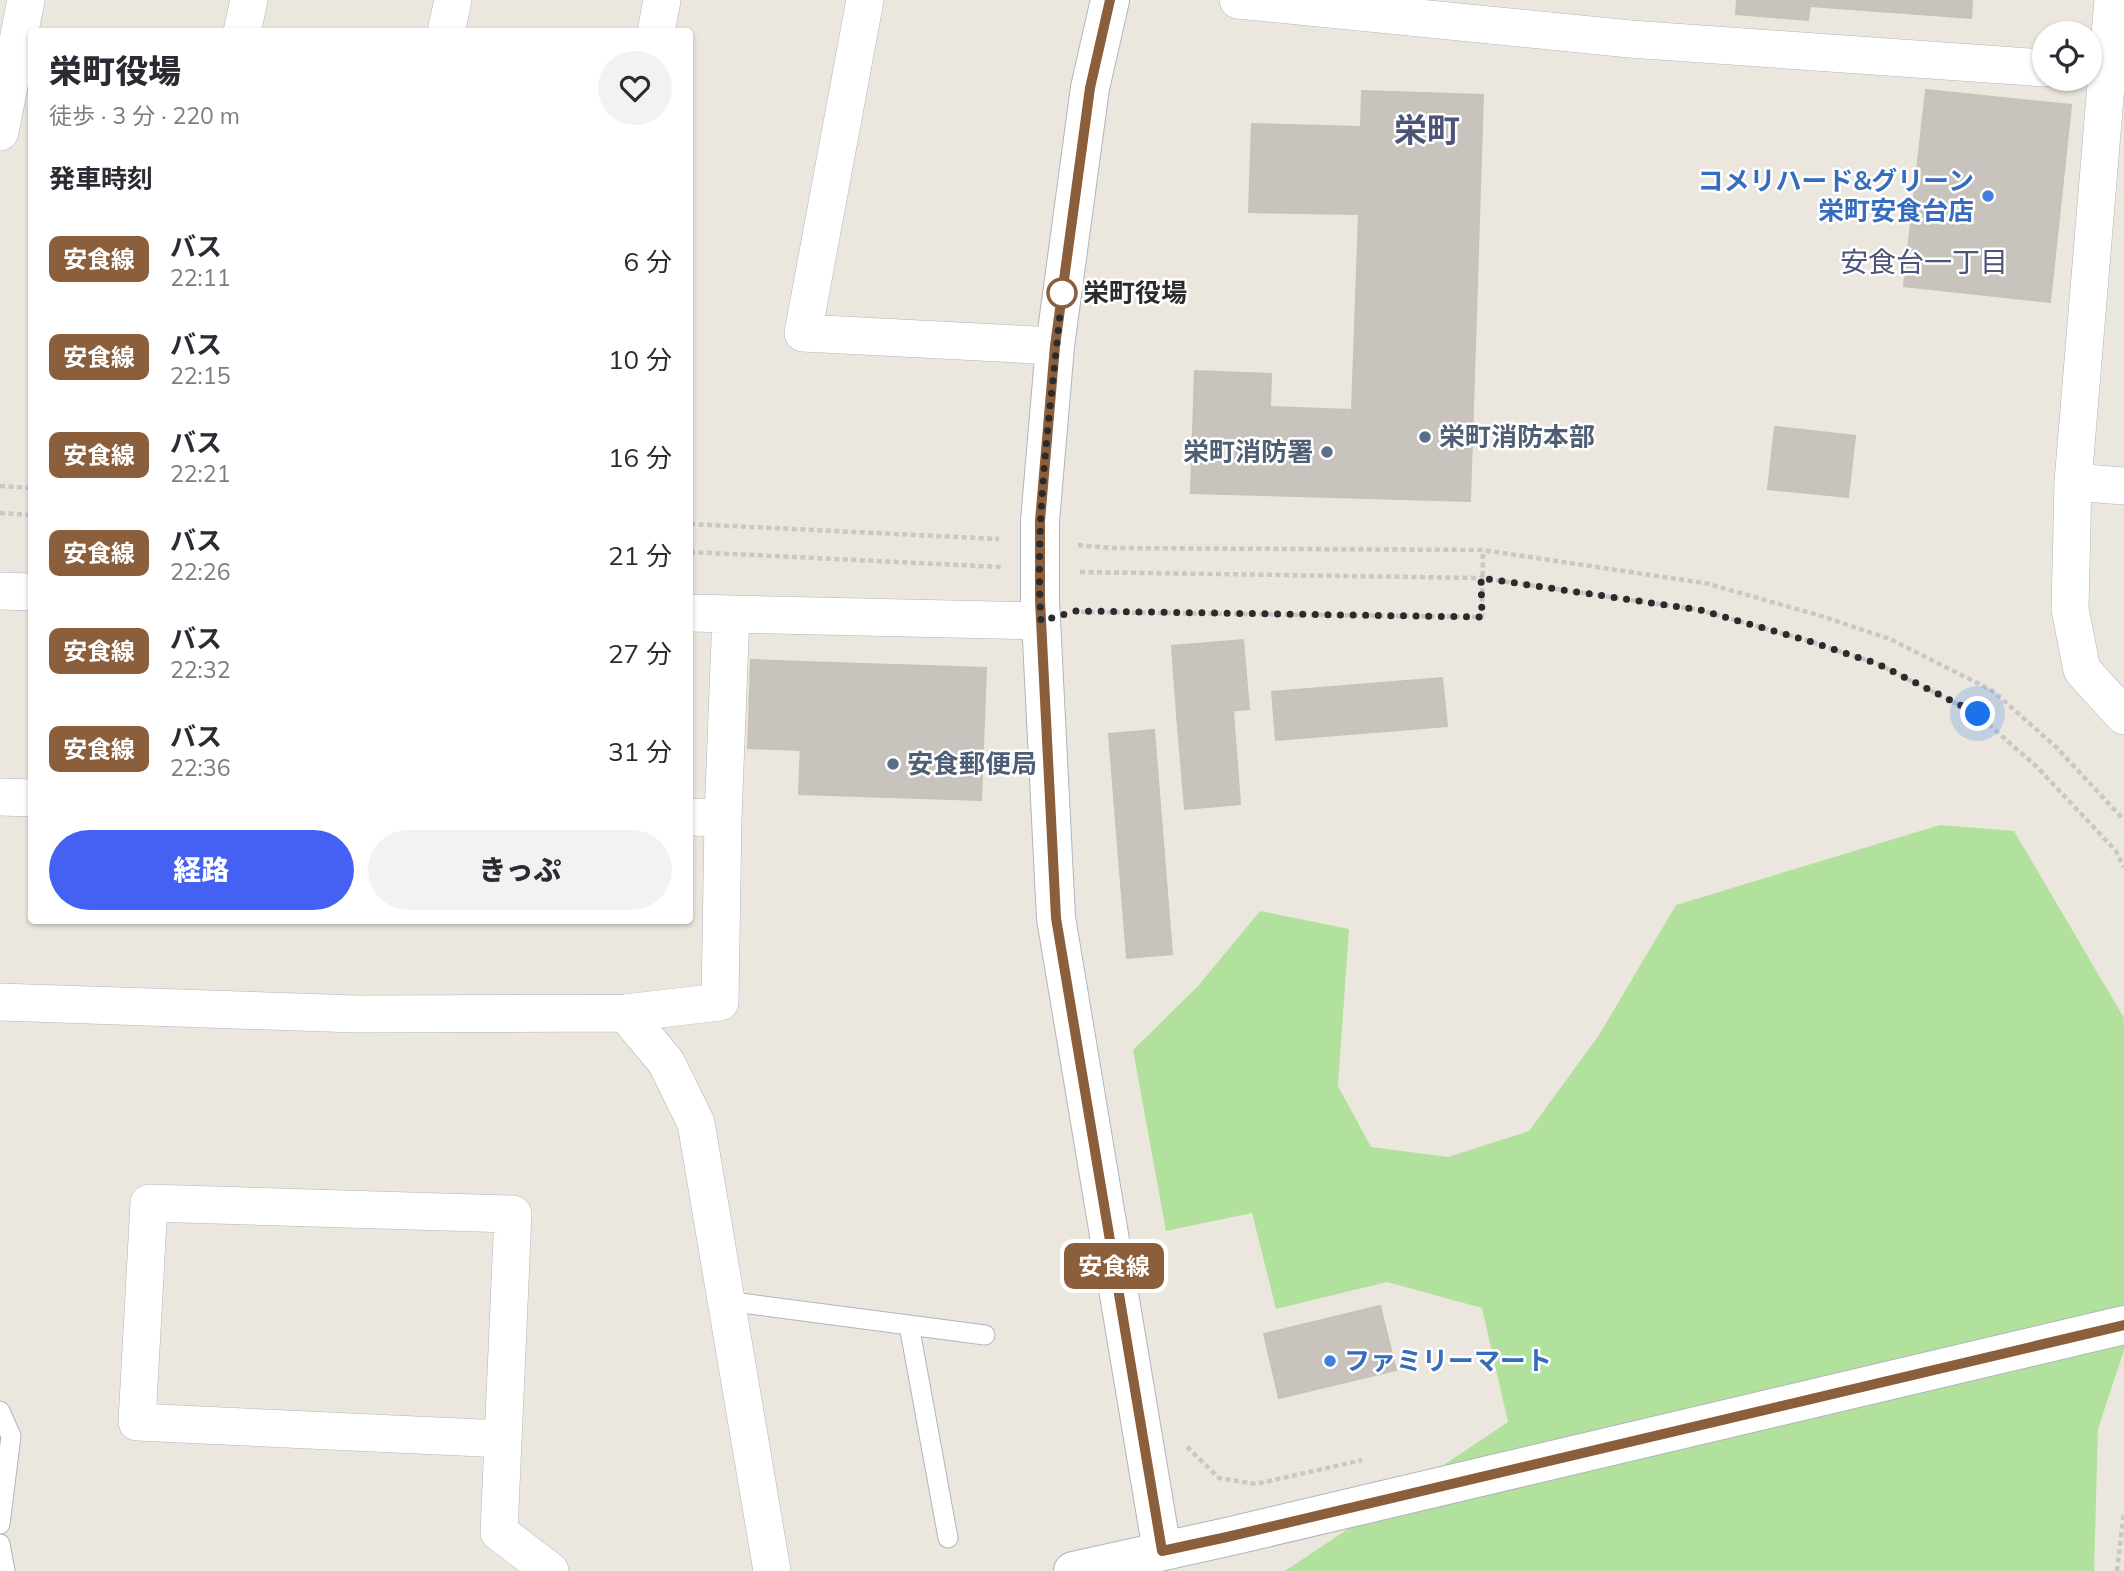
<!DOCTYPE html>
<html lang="ja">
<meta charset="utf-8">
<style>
body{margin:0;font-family:Mulish,"Noto Sans JP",sans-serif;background:#f2f2f3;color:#2b2b33;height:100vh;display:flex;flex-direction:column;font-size:26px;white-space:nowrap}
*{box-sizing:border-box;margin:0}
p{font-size:23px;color:#7c7c81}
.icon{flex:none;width:38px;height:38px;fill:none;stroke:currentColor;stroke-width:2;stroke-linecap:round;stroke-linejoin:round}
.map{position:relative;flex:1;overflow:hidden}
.drawer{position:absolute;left:28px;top:28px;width:665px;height:896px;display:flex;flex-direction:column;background:#fff;border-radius:7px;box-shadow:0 2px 5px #0004}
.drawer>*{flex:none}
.badge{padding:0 14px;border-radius:10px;font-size:24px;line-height:46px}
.tools{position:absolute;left:2032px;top:21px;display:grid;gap:14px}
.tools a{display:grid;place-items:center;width:70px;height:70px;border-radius:50%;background:#fff;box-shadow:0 2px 5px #0004;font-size:35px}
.you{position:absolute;width:35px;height:35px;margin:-18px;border:5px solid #fff;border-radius:50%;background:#1a73e8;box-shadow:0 0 0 10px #1a73e833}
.map>.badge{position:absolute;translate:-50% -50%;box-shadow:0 0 0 4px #fff}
h2{padding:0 21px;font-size:26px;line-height:63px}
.round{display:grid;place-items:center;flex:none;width:74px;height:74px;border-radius:37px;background:#f2f2f3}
.headline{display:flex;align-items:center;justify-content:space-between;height:119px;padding:0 21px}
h1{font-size:33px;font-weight:800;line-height:52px}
.button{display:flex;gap:14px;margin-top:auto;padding:14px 21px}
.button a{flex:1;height:80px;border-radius:42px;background:#4461f3;color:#fff;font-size:28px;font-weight:800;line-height:80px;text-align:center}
.button a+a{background:#f2f2f3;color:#2b2b33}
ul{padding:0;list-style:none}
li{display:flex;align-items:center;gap:21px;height:98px;padding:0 21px}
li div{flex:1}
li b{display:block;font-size:26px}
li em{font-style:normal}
li .badge{min-width:77px;font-weight:700;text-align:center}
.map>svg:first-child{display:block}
.green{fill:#b2e19d}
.building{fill:#c8c3bd;stroke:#c8c2b8;stroke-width:2}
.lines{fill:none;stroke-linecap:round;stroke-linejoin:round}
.lane-casing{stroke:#b1b4be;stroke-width:21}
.street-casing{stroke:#b1b4be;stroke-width:38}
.secondary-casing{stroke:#b1b4be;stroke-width:40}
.path{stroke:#c8c8c8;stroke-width:4.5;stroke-dasharray:5 3.5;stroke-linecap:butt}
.lane{stroke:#fff;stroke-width:19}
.street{stroke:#fff;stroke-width:37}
.secondary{stroke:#fff;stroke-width:38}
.secondary-bridge-casing{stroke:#b1b4be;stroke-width:40;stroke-linecap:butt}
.secondary-bridge{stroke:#fff;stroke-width:38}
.line-casing{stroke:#fff;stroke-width:16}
.line{stroke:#8b5e3c;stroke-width:10}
.walk{stroke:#2b2b2b;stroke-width:7;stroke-dasharray:0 12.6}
.shop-dot{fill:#3f7fe0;stroke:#fff;stroke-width:2.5}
.stop-dot{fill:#fff;stroke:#8b5e3c;stroke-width:3.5}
.service-dot{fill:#5c6f8a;stroke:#fff;stroke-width:2.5}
.labels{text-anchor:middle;stroke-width:5;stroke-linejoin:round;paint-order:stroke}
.shop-label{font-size:26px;font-weight:bold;fill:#366cbe;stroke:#fff;text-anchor:end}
.stop-label{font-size:26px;font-weight:bold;fill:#2b2b2b;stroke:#fff;text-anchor:start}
.service-label{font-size:26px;font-weight:bold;fill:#4e5e75;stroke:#fff;text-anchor:start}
.neighbourhood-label{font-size:28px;fill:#4d547a;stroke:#fff}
.district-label{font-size:33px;font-weight:bold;fill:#4d547a;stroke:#fff}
</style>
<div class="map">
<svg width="2124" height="1571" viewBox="0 0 2124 1571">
<rect width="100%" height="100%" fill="#ece7de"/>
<!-- green -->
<path class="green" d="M1940 825 2014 831 2124 1018V1350L2098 1429 2094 1571H1285L1508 1422 1482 1308 1387 1282 1276 1309 1252 1213 1166 1231 1133 1050 1198 986 1260 911 1349 929 1338 1086 1371 1147 1448 1157 1529 1131 1599 1035 1676 905Z"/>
<!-- building -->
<path class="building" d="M1737 0H1972L1971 18 1810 6 1808 20 1736 14Z
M1926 90 2071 105 2050 302 1904 286Z
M1362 91 1483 95 1470 501 1191 493 1195 371 1271 374 1270 407 1352 410 1359 214 1249 212 1252 124 1361 127Z
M1775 427 1855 436 1848 497 1768 489Z
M1243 640 1249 709 1177 715 1172 646Z
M751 660 804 662 801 750 748 748Z
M804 662 986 668 981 800 799 794Z
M1442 678 1447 726 1276 740 1272 692Z
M1233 711 1240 804 1185 809 1177 715Z
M1154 730 1172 954 1127 958 1109 734Z
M1380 1306 1396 1370 1279 1398 1264 1334Z"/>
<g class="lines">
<defs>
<path id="lane" d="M726 1301 985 1335
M909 1325 948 1538
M0 1411 11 1436 0 1524
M0 1544 5 1571"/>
<path id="street" d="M865 0 803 333 1055 346
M1238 0 1630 39 2044 68
M2113 0 2073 482 2070 609 2082 670 2124 716
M242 32 249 0
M446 32 453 0
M656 32 662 0
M0 132 26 0
M2073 482 2124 486
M0 591 32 592
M690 613 1041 621
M0 797 32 798
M690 817 723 818
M0 1002 356 1014 625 1013 720 1002 723 818 731 614
M625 1013 666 1062 696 1123 772 1571
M503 1439 137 1422 149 1203 513 1214 499 1532 550 1571"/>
<path id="secondary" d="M1040 521 1055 346 1090 88 1110 0
M1040 600 1056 918 1162 1551
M1073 1571 1227 1537 2124 1325"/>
</defs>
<!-- lane casing -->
<use href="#lane" class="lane-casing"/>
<!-- street casing -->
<use href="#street" class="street-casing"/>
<!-- secondary casing -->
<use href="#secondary" class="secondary-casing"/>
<!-- path -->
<path class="path" d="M0 486 32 488
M0 513 32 515
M690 524 999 539
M1078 545 1112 548 1483 550 1705 583 1818 615 1890 639 1993 691 2056 747 2124 820
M690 552 1001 567
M1080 572 1481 578 1700 610 1809 641 1878 664 1977 714 2037 767 2116 851 2124 867
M1081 612 1482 617 1483 550
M1187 1447 1219 1478 1256 1484 1362 1460
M2117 1571 2124 1512"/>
<!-- lane -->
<use href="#lane" class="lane"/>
<!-- street -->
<use href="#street" class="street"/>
<!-- secondary -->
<use href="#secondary" class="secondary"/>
<defs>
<path id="secondary-bridge" d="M1040 600V521"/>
</defs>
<!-- secondary-bridge casing -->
<use href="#secondary-bridge" class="secondary-bridge-casing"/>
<!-- secondary-bridge -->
<use href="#secondary-bridge" class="secondary-bridge"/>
</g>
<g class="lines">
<defs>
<path id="line" d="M1110 0 1090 88 1055 346 1040 521V600L1056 918 1162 1551 1227 1537 2124 1325"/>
</defs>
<!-- line casing -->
<use href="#line" class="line-casing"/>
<!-- line -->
<use href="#line" class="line"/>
<!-- walk -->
<path class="walk" d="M1062 293C1052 402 1034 511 1041 621L1076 611 1482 617 1481 578 1700 610 1809 641 1878 664 1978 714"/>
</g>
<!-- markers -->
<g class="shop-dot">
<circle cx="1988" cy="196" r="7"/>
<circle cx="1330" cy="1361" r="7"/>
</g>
<circle class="stop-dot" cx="1062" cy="293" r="14"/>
<g class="service-dot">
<circle cx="1425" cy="437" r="7"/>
<circle cx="1327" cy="452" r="7"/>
<circle cx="893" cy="764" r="7"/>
</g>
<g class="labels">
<!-- shop labels -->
<g class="shop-label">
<text x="1974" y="190">コメリハード&amp;グリーン<tspan x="1974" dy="30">栄町安食台店</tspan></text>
<text x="1344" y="1370" text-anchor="start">ファミリーマート</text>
</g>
<!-- stop labels -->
<g class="stop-label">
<text x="1083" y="302">栄町役場</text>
</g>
<!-- service labels -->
<g class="service-label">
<text x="1439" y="446">栄町消防本部</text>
<text x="1313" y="461" text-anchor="end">栄町消防署</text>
<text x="907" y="773">安食郵便局</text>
</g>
<!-- neighbourhood labels -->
<g class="neighbourhood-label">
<text x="1924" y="272">安食台一丁目</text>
</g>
<!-- district labels -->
<g class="district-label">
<text x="1427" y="142">栄町</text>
</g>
</g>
</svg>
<div class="tools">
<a><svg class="icon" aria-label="locate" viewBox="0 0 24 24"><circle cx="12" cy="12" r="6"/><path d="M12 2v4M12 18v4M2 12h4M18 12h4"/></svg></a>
</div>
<div class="you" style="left:1978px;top:714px"></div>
<b class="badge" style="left:1114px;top:1266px;background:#8b5e3c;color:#fff">安食線</b>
<section class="drawer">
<div class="headline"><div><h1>栄町役場</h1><p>徒歩 · 3 分 · 220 m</p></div><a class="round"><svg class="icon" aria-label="heart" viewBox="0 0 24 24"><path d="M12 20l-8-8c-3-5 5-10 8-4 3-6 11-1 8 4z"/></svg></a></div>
<h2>発車時刻</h2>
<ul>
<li><span class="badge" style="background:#8b5e3c;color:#fff">安食線</span><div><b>バス</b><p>22:11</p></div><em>6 分</em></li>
<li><span class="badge" style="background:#8b5e3c;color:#fff">安食線</span><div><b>バス</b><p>22:15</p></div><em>10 分</em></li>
<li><span class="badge" style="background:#8b5e3c;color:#fff">安食線</span><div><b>バス</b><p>22:21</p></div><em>16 分</em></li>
<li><span class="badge" style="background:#8b5e3c;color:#fff">安食線</span><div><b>バス</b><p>22:26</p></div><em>21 分</em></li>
<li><span class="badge" style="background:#8b5e3c;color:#fff">安食線</span><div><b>バス</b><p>22:32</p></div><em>27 分</em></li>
<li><span class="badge" style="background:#8b5e3c;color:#fff">安食線</span><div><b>バス</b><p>22:36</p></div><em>31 分</em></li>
</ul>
<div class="button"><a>経路</a><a>きっぷ</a></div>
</section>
</div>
